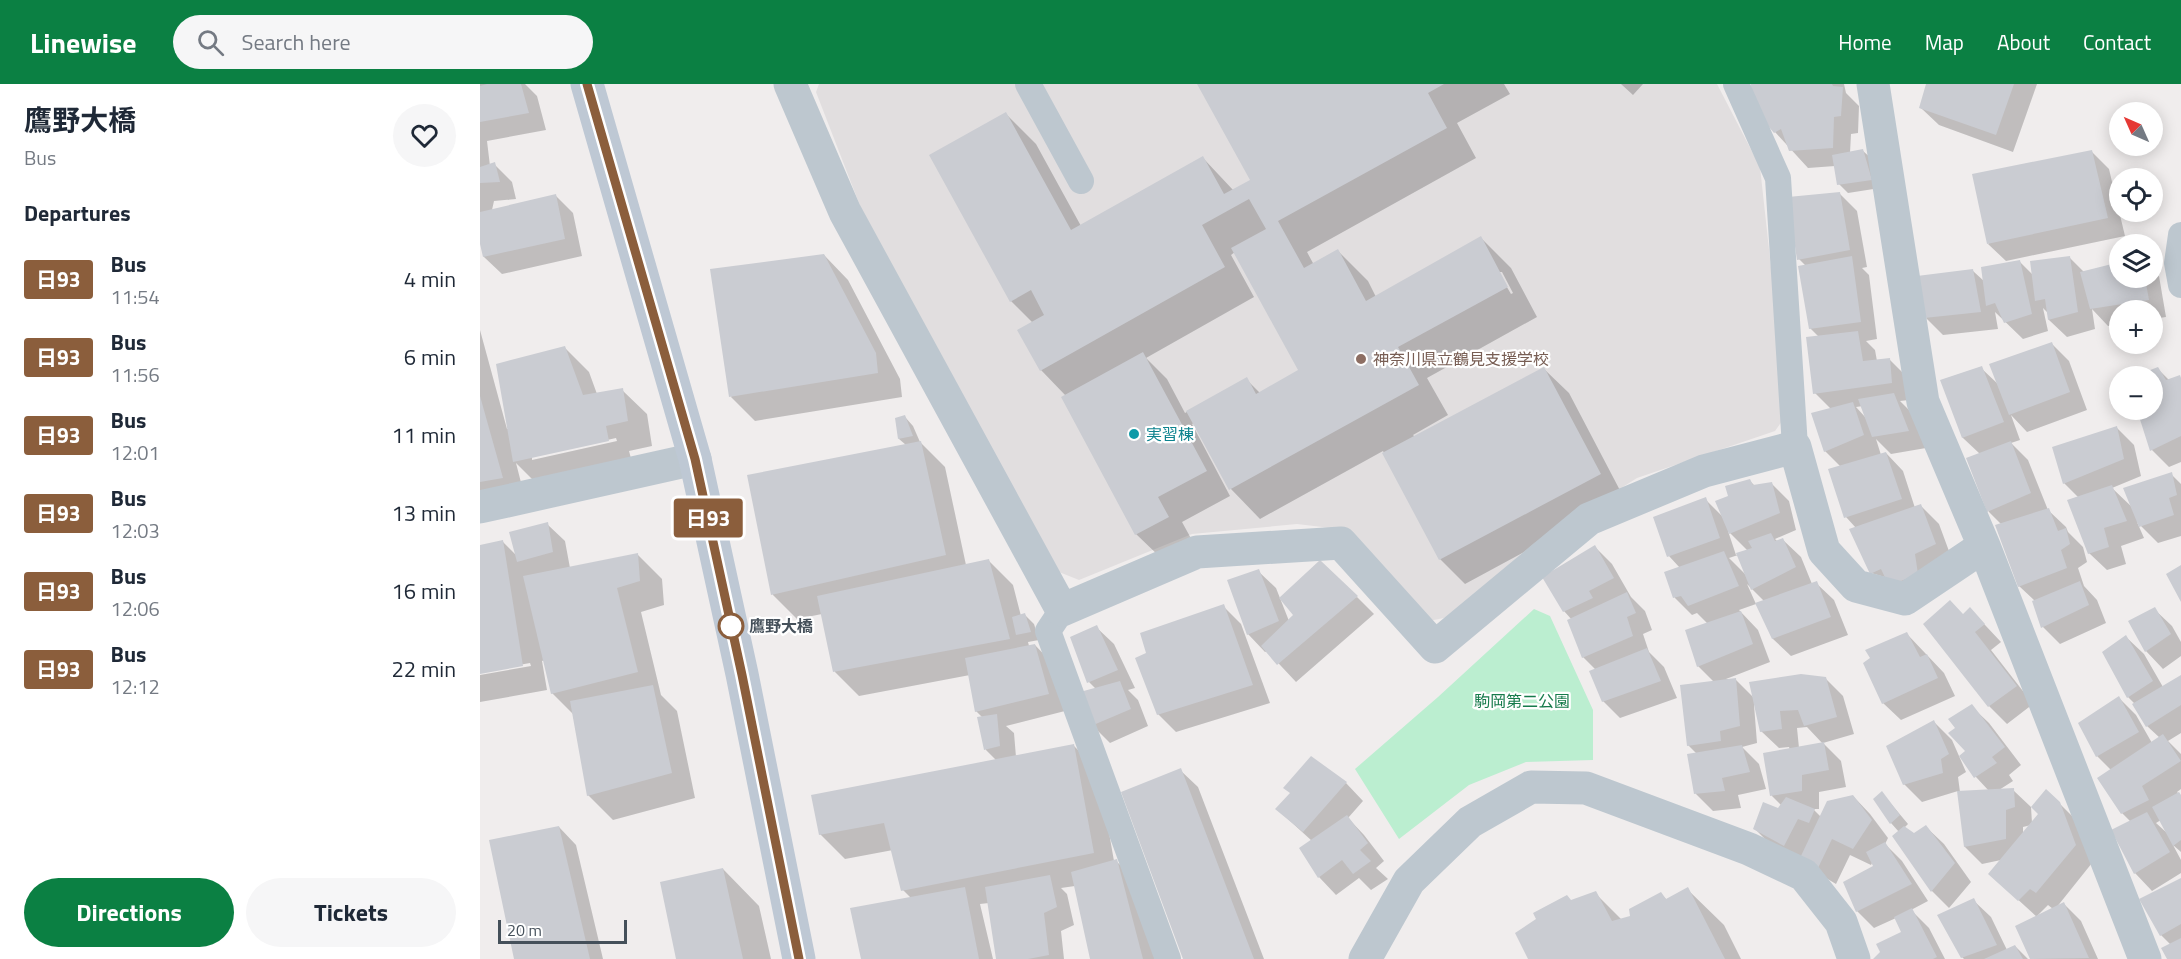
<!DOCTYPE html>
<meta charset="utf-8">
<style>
body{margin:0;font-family:"Titillium Web","Noto Sans JP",sans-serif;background:#f6f6f7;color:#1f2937;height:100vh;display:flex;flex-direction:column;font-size:22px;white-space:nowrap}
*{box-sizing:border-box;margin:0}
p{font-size:20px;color:#747a83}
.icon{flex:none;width:33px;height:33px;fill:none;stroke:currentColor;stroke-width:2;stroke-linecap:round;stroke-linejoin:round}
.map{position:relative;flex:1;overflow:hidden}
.panel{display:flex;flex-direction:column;background:#fff;width:480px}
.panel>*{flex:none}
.badge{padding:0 12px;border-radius:4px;font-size:21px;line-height:39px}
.needle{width:39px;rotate:315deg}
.controls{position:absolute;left:1629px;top:18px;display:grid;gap:12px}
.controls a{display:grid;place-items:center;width:54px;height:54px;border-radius:50%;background:#fff;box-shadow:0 3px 15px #0003;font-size:30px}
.scale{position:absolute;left:18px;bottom:15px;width:129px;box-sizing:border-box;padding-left:6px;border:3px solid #45505a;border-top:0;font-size:16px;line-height:21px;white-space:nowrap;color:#45505a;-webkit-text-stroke:4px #fff;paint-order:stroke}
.map>.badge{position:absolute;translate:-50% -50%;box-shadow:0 0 0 3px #fff}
h2{padding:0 24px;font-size:22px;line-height:54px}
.round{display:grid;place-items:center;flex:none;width:63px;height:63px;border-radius:32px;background:#f6f6f7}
.summary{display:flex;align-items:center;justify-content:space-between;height:102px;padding:0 24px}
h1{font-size:28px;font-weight:700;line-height:45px}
.button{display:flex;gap:12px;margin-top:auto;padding:12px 24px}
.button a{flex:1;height:69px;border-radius:36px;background:#0b8043;color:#fff;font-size:24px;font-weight:700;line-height:69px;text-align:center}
.button a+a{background:#f6f6f7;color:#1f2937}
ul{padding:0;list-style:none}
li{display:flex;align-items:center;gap:18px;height:78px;padding:0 24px}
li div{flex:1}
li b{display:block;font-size:22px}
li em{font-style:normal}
li .badge{min-width:66px;font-weight:700;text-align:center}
header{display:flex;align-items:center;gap:36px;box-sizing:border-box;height:84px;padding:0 30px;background:#0b8043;color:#fff}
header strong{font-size:28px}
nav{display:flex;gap:33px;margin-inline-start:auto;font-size:21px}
.search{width:420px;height:54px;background:#f6f6f7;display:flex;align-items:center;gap:15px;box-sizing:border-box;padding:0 21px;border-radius:33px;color:#747a83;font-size:22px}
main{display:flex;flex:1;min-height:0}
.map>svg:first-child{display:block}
.education{fill:#e1dedf}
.green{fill:#bbeed0}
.shadow{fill:#0003;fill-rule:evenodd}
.building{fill:#caccd2}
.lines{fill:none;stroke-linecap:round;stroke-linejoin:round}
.service{stroke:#bdc7cf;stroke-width:26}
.minor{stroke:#bdc7cf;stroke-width:33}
.secondary{stroke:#bec8d4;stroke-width:33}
.line-casing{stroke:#fff;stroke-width:14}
.line{stroke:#8b5e3c;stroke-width:9}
.education-dot{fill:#8d6e63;stroke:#fff;stroke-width:2}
.culture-dot{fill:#0f9aa8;stroke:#fff;stroke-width:2}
.stop-dot{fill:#fff;stroke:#8b5e3c;stroke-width:3}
.labels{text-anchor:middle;stroke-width:4.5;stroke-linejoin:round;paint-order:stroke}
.education-label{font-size:16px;fill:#785e54;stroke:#fff;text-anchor:start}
.culture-label{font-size:16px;fill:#0d838f;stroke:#fff;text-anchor:start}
.stop-label{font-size:16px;font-weight:bold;fill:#45505a;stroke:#fff;text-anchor:start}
.park-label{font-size:16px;fill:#177b4c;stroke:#fff}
</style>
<header>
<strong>Linewise</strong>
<div class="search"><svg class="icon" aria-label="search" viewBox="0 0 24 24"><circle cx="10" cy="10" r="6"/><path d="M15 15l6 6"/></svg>Search here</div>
<nav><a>Home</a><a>Map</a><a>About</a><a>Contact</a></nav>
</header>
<main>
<section class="panel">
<div class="summary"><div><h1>鷹野大橋</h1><p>Bus</p></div><a class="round"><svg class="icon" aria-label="heart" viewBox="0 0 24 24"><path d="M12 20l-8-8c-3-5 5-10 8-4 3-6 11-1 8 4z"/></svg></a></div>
<h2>Departures</h2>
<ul>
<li><span class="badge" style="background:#8b5e3c;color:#fff">日93</span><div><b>Bus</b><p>11:54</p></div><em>4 min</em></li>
<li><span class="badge" style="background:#8b5e3c;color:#fff">日93</span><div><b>Bus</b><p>11:56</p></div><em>6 min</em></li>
<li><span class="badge" style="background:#8b5e3c;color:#fff">日93</span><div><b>Bus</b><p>12:01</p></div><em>11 min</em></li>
<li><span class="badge" style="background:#8b5e3c;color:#fff">日93</span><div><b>Bus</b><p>12:03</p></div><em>13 min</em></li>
<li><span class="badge" style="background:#8b5e3c;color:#fff">日93</span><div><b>Bus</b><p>12:06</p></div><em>16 min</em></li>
<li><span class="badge" style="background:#8b5e3c;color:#fff">日93</span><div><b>Bus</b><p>12:12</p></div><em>22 min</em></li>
</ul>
<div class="button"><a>Directions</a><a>Tickets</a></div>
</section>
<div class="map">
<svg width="1701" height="875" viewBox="0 0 1701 875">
<rect width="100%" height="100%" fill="#f0eded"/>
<!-- education -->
<path class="education" d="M339 0H1237L1280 83 1307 330 1295 347 1157 394 1054 459 969 533 949 537 868 446 817 440 712 450 599 496 579 488 384 132 336 8Z"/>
<!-- green -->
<path class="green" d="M1054 525 1070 532 1113 626V676L1046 678 989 701 919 755 875 685 958 613Z"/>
<!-- shadow -->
<path class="shadow" d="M0 0H45L57 12 66 46 7 57 10 82 14 80 32 98 36 115 14 117 12 126 75 111 93 129 102 172 22 190 4 173 0 153Z
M719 0H1024L1030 10 977 39 996 74 827 168 834 181 858 167 888 197 896 213 1001 154 1031 184 1057 233 947 294 968 331 933 351 935 353 1064 285 1089 309 1144 414 985 500 960 475 903 367 780 435 751 405 714 339 712 340 750 412 702 438 713 458 681 474 656 450 586 312 561 286 553 239 531 217 526 30 556 60 601 142 723 74 754 107 772 97ZM755 168 820 287 780 309 766 295 705 329 687 295 666 274 774 213 751 171ZM1018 188H1022L1033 209 1031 210Z
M1141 0H1163L1153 11Z
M1272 0H1364L1366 9 1379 22 1378 49 1371 50 1370 69 1383 67 1392 75 1400 104 1368 109 1359 100 1355 82 1328 84 1295 48Z
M1447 0H1557L1533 68 1459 41 1441 24Z
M1611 67 1629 85 1645 152 1526 177 1508 160Z
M1360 110 1377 127 1387 183 1382 184 1389 191 1397 255 1386 257 1395 266 1397 277 1409 275 1427 293 1429 316 1420 317 1431 328 1446 364 1411 370 1396 355 1401 371 1406 369 1423 387 1435 424 1441 422 1459 440 1473 478 1455 508 1391 489 1376 444 1366 433 1361 383 1345 367 1351 325 1335 309 1339 253 1330 244 1326 182 1319 175ZM1383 322 1386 334 1376 323Z
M344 171 368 196 420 295 422 313 275 337 251 313Z
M1590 174 1604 188 1640 194H1672V186L1679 192 1686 233 1672 235V226H1640V240L1628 242 1612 225 1615 245 1587 253 1569 236 1568 229 1563 224 1568 247 1543 255 1515 228 1518 245 1463 251 1446 234 1493 187 1505 198 1540 178 1553 191Z
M0 246 27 345H29L84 263 109 288 117 310 142 306 167 330 172 362 149 367 153 382 59 402 36 379 46 418 0 417ZM136 354 137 357 52 376V373Z
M1572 260 1589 277 1607 326 1547 348 1531 331 1540 356 1531 359 1548 376 1568 426 1586 443 1588 448 1603 463 1607 478 1598 484 1604 502 1617 516 1626 539 1580 560 1563 543 1554 516 1539 502 1522 441 1509 428 1488 375 1500 370 1483 354 1462 297 1501 284 1519 301Z
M1678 285 1690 297 1701 294V378L1689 383 1672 366 1659 326H1672V292H1659Z
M425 333 433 342 440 358 465 383 486 481 509 477 533 501 541 532 545 531 554 540 559 556 548 558 549 562 555 561 572 579 585 627 526 642 534 649 536 673 593 661 618 686 634 777H636L654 794 675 875H611L595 802 581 804 587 810 594 841 581 847 584 875H518L509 819 500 820 513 875H382L431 814 423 806 413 766 365 775 340 750 516 676 506 666 499 634H503L496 627 490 591 379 612 355 588 342 530 317 535 293 511 269 393 426 361 419 355Z
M1637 344 1654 361 1661 392 1632 404 1654 425 1691 390 1701 400V452L1678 459 1657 438 1664 454 1641 462 1646 480 1627 486 1609 469 1599 414 1584 399Z
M1269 396 1275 402 1291 399 1309 417 1316 446 1295 455 1297 457 1303 456 1321 473 1332 500 1336 499 1354 516 1368 551 1311 572 1293 555 1277 519 1284 517 1267 500 1276 520 1259 526 1278 546 1290 578 1246 595H1255L1274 614 1345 594 1363 612 1374 650 1343 659 1361 677 1366 703 1339 708V725H1333L1341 733 1373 712 1390 730 1408 754 1405 760 1422 777 1448 817 1431 826 1449 844 1465 875H1396L1422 848 1416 834 1394 844 1377 827 1395 783 1392 779 1391 781 1370 771 1356 800 1292 762 1275 745 1302 722 1292 712 1285 670 1310 666 1309 663 1299 664 1281 647 1276 621H1274L1277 659 1262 663 1279 680 1286 705 1258 711 1261 724 1233 727 1216 710 1217 670 1208 661 1234 598 1218 582 1228 540 1217 529 1212 531 1195 514 1186 489 1200 484 1189 472 1225 415 1244 434 1250 413ZM1248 447 1268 467 1256 471ZM1258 471 1266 491 1249 474ZM1327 643 1343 660 1319 664 1317 644Z
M67 440 85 457 90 484 157 470 182 495 184 521 161 528 181 611 197 627 215 714 133 736 108 711 93 630 72 609 65 576 62 577 67 606 0 618V591L51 582 50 579 0 588V463L23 458 37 472Z
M1115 463 1132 480 1151 513 1165 527 1172 546 1163 550 1169 568 1184 583 1197 614 1140 634 1123 617 1116 586 1103 573 1092 536 1084 527Z
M778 487 796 504 809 537 877 513 894 530 816 598 787 567 785 568 768 550Z
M743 522 761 540 790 619 696 648 678 630 668 569Z
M1490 525 1521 558 1511 566 1553 620 1527 640 1509 622 1445 540 1483 532Z
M1674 525 1692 542 1701 558V572L1683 585 1666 567Z
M616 543 634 560 655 604 648 606 658 616 668 642 630 659 613 642 616 605 609 598Z
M1427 550 1464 589 1475 612 1421 636 1403 619Z
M1646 553 1664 570 1683 603 1701 593V649L1688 657 1701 670V705L1697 708 1701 712V768L1693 761 1701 776V789L1672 807 1655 789 1651 738 1642 729 1619 694 1631 686 1617 672 1639 614 1656 631 1672 659 1680 654 1667 642 1655 620 1648 613ZM1681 736 1687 749 1676 739Z
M1491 622 1509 639 1541 681 1529 691 1533 697 1519 706H1533L1551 723 1552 739 1579 719 1597 737 1612 779 1576 824 1584 820 1601 837 1618 875H1552L1537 843 1557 833 1510 790 1521 776 1502 780 1485 763 1478 707 1442 718 1424 700 1454 638 1472 656 1486 688 1478 693 1480 708 1509 707 1496 693 1478 644ZM1551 741 1543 750V743ZM1568 821 1573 825 1556 833Z
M700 686 718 703 784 875H705Z
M866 699 883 717 868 734 884 751 904 777 896 784 908 795 891 806 879 794 856 811 839 793 832 757 797 725Z
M1402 709 1428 740 1424 744 1434 751 1446 743 1464 760 1491 798 1469 824 1452 807 1414 752 1419 748 1411 739Z
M79 743 96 761 123 875H35Z
M243 785 279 822 291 875H198Z
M1701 796V875H1688L1691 861 1681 851Z
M1207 805 1244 841 1261 875H1050L1091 818 1115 809 1142 836 1152 833 1181 810 1187 816Z
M1493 816 1511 833 1527 866 1535 862 1548 875H1484L1482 873Z"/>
<!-- building -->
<path class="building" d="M7 0H41L49 29 0 38V2Z
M717 0H964L948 9 967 44 798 137 824 184 858 165 886 217 1001 152 1028 203 918 263 939 301 749 406 706 327 767 293 776 310 818 286 751 164 786 145 769 115 722 141 745 183 560 287 537 246 564 231 551 206 530 218 449 71 526 28 591 146 723 72 744 110 770 96Z
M1271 0H1352L1353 2 1363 3 1361 32 1354 33 1353 64 1309 67 1301 45 1294 49 1272 23Z
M1446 0H1534L1516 51 1439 24Z
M1383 65 1392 96 1357 101 1352 71Z
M1612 66 1628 134 1507 160 1492 90Z
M15 78 20 98 0 99V83Z
M1360 108 1370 166 1317 176 1308 113Z
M76 110 85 155 3 173 0 160V128Z
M344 170 396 269 398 289 249 313 230 185Z
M1372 172 1381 238 1329 245 1318 182Z
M1590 172 1598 228 1568 236 1565 215 1555 217 1550 177Z
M1540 176 1552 230 1524 239 1515 219 1506 222 1501 183Z
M1640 178V194H1665L1669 216 1610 225 1600 188Z
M1493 185 1501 228 1444 234 1437 192Z
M1378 247 1383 277 1410 274 1412 299 1333 310 1326 253Z
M1572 258 1590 308 1529 331 1509 280Z
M85 262 103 311 143 304 148 337 126 342 129 357 33 378 16 280Z
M663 268 727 387 678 413 689 433 655 451 581 313Z
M1502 282 1524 338 1482 354 1460 296Z
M1064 283 1121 390 959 476 902 369Z
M1678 283 1686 296 1700 291 1701 294V352L1670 367 1657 326H1672V292H1655Z
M1414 309 1429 347 1392 353 1378 315Z
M0 312 23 394 0 398Z
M1373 318 1384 351 1344 368 1331 329Z
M425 331 433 352 418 355 415 334Z
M1637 342 1644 375 1583 400 1572 363Z
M441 357 466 471 291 511 267 391Z
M1531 357 1551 409 1507 428 1486 374Z
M1406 368 1422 415 1364 434 1348 385Z
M1692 388 1697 411 1689 414 1694 431 1659 443 1643 404Z
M1270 395 1273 401 1292 398 1300 429 1249 450 1235 417 1248 412 1245 402Z
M1632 401 1647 437 1624 444 1629 463 1608 470 1587 416Z
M1226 413 1240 454 1187 473 1173 433Z
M1441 420 1456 460 1435 470 1438 490 1409 502 1401 485 1390 490 1369 445Z
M1569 424 1578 447 1586 444 1590 460 1581 466 1587 484 1538 503 1515 441Z
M68 438 73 468 37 478 29 448Z
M1291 449 1295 457 1303 454 1316 483 1271 506 1256 469 1272 464 1268 457Z
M23 456 43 582 0 590V461Z
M1115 461 1134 494 1109 507 1113 514 1083 528 1062 493Z
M1244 467 1259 502 1208 522 1201 512 1193 514 1184 488Z
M158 469 160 497 137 504 158 588 71 610 43 492Z
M509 475 530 555 353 588 337 512Z
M840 476 878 512 797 581 781 562 813 531 799 514Z
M1701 481V518L1686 490Z
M779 485 799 537 767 551 747 496Z
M1337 497 1351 533 1292 555 1275 519Z
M1600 497 1609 521 1561 544 1552 517Z
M1147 508 1156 529 1147 533 1153 552 1102 574 1087 536Z
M1470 516 1483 530 1490 523 1505 540 1495 548 1537 602 1508 623 1443 540Z
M744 520 773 601 677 631 655 574 666 569 660 549Z
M1675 523 1691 550 1665 568 1648 537Z
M1261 527 1273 560 1217 583 1205 546Z
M545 529 551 548 536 551 532 533Z
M617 541 638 586 607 599 590 553Z
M1427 548 1440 573 1447 570 1458 594 1402 620 1383 579 1390 574 1385 566Z
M1646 551 1673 597 1647 614 1622 568Z
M555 560 569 610 495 628 485 574Z
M1167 564 1181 597 1122 618 1109 587Z
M1321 590 1346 593 1357 633 1324 642 1318 626 1300 627 1302 645 1280 648 1269 598Z
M1701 591V621L1666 643 1652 620Z
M1256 594 1260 642 1240 647 1241 657 1207 662 1200 601Z
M640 597 651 625 611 642 600 608Z
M173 601 192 689 107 712 90 617Z
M1639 612 1659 648 1616 673 1598 639Z
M1492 620 1525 663 1512 673 1517 679 1494 694 1479 672 1485 667 1468 649 1475 644 1468 635Z
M517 630 520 662 504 666 497 633Z
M1454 636 1469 670 1461 675 1463 689 1423 701 1406 662Z
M1683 650 1701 677 1662 702 1669 716 1641 730 1617 694Z
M1344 658 1349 686 1322 691V707L1290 712 1283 669Z
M594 660 614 769 421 807 404 739 339 751 331 711Z
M1262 661 1270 688 1242 694 1245 707 1214 710 1207 670Z
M831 672 867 698 823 748 795 725 810 709 803 704Z
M701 684 774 875H703L641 708Z
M1534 704 1535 723 1526 726V755L1484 763 1477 707Z
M1566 705 1580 718 1596 761 1556 809 1550 805 1538 817 1508 790 1558 730 1551 723Z
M1402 707 1420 731 1410 740 1393 715Z
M1699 708 1701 711V756L1693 762 1672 723Z
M1373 711 1392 736 1373 765 1352 755 1338 784 1320 774 1347 717Z
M1306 713 1335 725 1329 739 1318 735 1304 762 1273 745 1283 718 1298 724Z
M1667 728 1690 768 1654 790 1631 746Z
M867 731 888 759 880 766 891 777 873 790 862 776 838 794 819 764Z
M1446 741 1475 779 1451 808 1412 752 1424 742 1434 749Z
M79 742 110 875H34L9 756Z
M1405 758 1432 800 1376 828 1363 798 1393 782 1386 768Z
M637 775 663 875H610L591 788Z
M243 784 263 875H196L180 798Z
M570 791 577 823 564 829 569 871 548 875H516L505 803Z
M1701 794V840L1680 852 1659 815Z
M485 803 499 875H381L370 824Z
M1208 803 1245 875H1048L1035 849 1056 835 1053 829 1087 811 1091 816 1116 807 1132 837 1150 832 1149 825 1181 808 1186 815Z
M1494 814 1517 861 1481 874 1457 831Z
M1584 818 1609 874 1550 875 1535 842Z
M1432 824 1457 873 1453 875H1393L1400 868 1396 860 1421 848 1414 833Z
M1701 854V875H1687L1681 864Z
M1535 861 1543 875H1504Z"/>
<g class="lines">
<!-- service -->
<path class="service" d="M548 0 601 97
M1256 0 1298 94 1315 363
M1701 151 1697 179 1701 201
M582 526 568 547 688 875"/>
<!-- minor -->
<path class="minor" d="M310 0 365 128 582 526 717 468 861 459 955 563 1109 435 1224 387 1315 363 1344 467 1376 502 1425 515 1504 462
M1393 0 1443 318 1504 462 1665 875
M0 423 215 375
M885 875 929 797 990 738 1051 703 1106 704 1269 765 1324 791 1361 838 1374 875"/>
<!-- secondary -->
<path class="secondary" d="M107 0 215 375 262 590 319 875"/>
</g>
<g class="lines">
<defs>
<path id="line" d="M107 0 215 375 262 591 319 875"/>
</defs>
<!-- line casing -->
<use href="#line" class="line-casing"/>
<!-- line -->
<use href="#line" class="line"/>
</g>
<!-- markers -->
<circle class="education-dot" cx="881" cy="275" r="6"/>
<circle class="culture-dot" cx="654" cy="350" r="6"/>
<circle class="stop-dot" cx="251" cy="542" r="12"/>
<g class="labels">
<!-- education labels -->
<g class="education-label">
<text x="893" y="281">神奈川県立鶴見支援学校</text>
</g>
<!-- culture labels -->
<g class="culture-label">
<text x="666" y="356">実習棟</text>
</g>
<!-- stop labels -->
<g class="stop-label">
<text x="269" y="548">鷹野大橋</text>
</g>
<!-- park labels -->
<g class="park-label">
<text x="1042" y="623">駒岡第二公園</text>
</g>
</g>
</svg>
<div class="controls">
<a><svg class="needle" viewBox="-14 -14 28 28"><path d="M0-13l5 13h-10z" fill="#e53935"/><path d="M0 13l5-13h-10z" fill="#747a83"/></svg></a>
<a><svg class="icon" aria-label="locate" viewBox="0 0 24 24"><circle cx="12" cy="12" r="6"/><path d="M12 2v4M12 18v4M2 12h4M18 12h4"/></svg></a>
<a><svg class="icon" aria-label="layers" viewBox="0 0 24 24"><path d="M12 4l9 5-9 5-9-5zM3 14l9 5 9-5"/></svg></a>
<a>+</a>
<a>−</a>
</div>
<div class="scale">20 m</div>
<b class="badge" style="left:228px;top:434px;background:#8b5e3c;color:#fff">日93</b>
</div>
</main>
